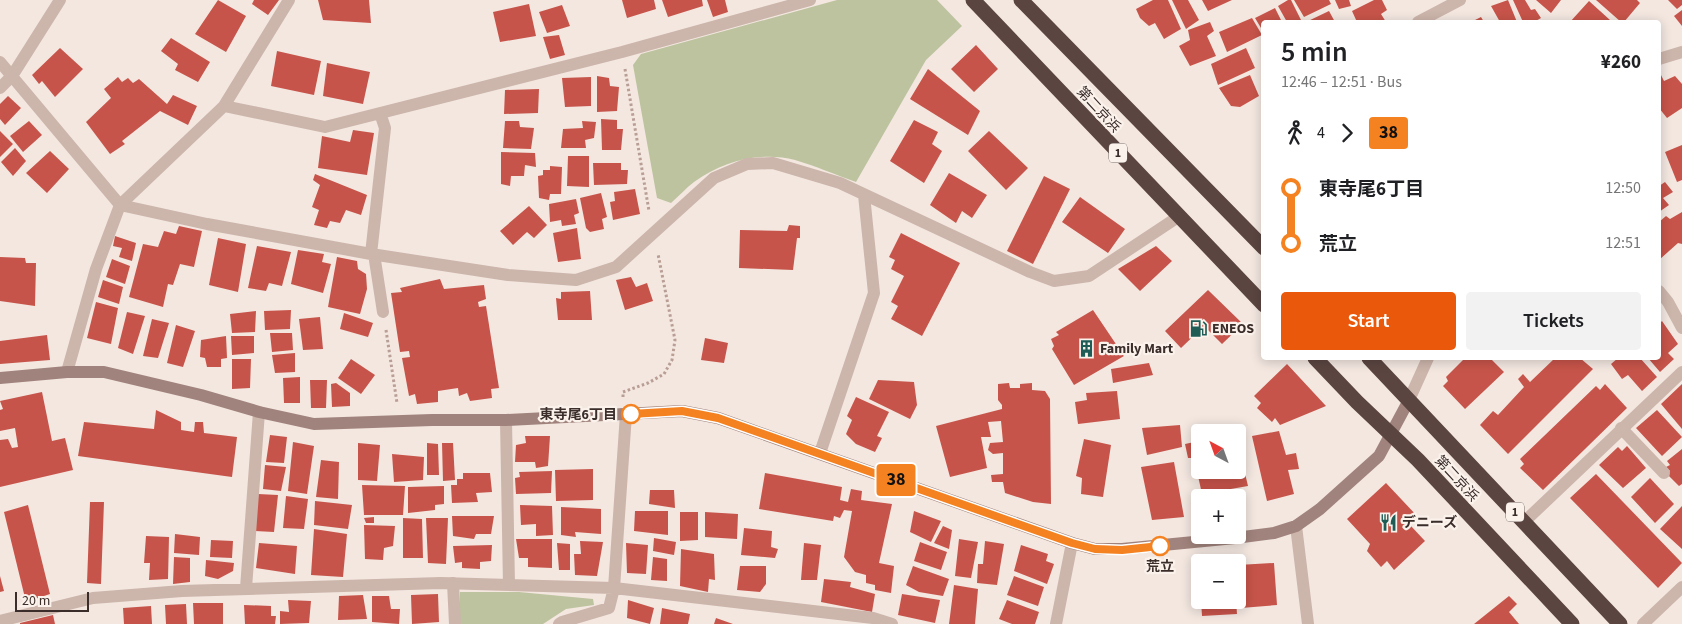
<!DOCTYPE html>
<meta charset="utf-8">
<style>
body{margin:0;font-family:"Source Sans 3","Noto Sans JP",sans-serif;background:#f2f2f2;color:#202124;height:100vh;display:flex;flex-direction:column;font-size:19px;white-space:nowrap}
*{box-sizing:border-box;margin:0}
p{font-size:16px;color:#757577}
.icon{flex:none;width:28px;height:28px;fill:none;stroke:currentColor;stroke-width:2;stroke-linecap:round;stroke-linejoin:round}
.map{position:relative;flex:1;overflow:hidden}
.side{position:absolute;left:1261px;top:20px;width:400px;height:340px;display:flex;flex-direction:column;background:#fff;border-radius:5px;box-shadow:0 2px 12px #0003}
.side>*{flex:none}
.badge{padding:0 10px;border-radius:4px;font-size:18px;line-height:32px}
.needle{width:32px;rotate:319deg}
.tools{position:absolute;left:1191px;top:424px;display:grid;gap:10px}
.tools a{display:grid;place-items:center;width:55px;height:55px;border-radius:5px;background:#fff;box-shadow:0 2px 12px #0003;font-size:25px}
.scale{position:absolute;left:15px;bottom:12px;width:74px;box-sizing:border-box;padding-left:5px;border:2px solid #3a2d2a;border-top:0;font-size:14px;line-height:18px;white-space:nowrap;color:#3a2d2a;-webkit-text-stroke:4px #fbf2ec;paint-order:stroke}
.map>.badge{position:absolute;translate:-50% -50%;box-shadow:0 0 0 2px #fff}
.legs{display:flex;align-items:center;gap:8px;height:55px;padding:0 20px;font-size:16px}
.legs p{margin-inline-start:auto}
.overview{display:flex;align-items:center;justify-content:space-between;height:85px;padding:0 20px}
h1{font-size:28px;font-weight:600;line-height:38px}
.button{display:flex;gap:10px;margin-top:auto;padding:10px 20px}
.button a{flex:1;height:58px;border-radius:5px;background:#ea580c;color:#fff;font-size:20px;font-weight:600;line-height:58px;text-align:center}
.button a+a{background:#f2f2f2;color:#202124}
ul{padding:0 20px;list-style:none}
li{display:flex;align-items:center;gap:18px;height:55px;font-size:19px}
li i{display:grid;place-items:center;width:8px;height:100%;margin:0 6px;background:currentColor}
li i::after{content:'';width:12px;height:12px;margin:-6px;border:4px solid;border-radius:50%;background:#fff}
li p{margin-inline-start:auto}
li:first-child i{background:linear-gradient(#0000 50%,currentColor 0)}
li:last-child i{background:linear-gradient(currentColor 50%,#0000 0)}
.map>svg:first-child{display:block}
.green{fill:#bdc39f}
.building{fill:#c7544a}
.lines{fill:none;stroke-linecap:round;stroke-linejoin:round}
.path{stroke:#b89e95;stroke-width:3;stroke-dasharray:2.5 2.5;stroke-linecap:butt}
.lane{stroke:#ccb5ab;stroke-width:12}
.street{stroke:#ccb5ab;stroke-width:12}
.secondary{stroke:#a0837c;stroke-width:12}
.highway{stroke:#5b4541;stroke-width:15}
.line-1-casing{stroke:#fff;stroke-width:11}
.line-1{stroke:#f58220;stroke-width:8}
.stop-1-dot{fill:#fff;stroke:#f58220;stroke-width:2.5}
.labels{text-anchor:middle;stroke-width:4.5;stroke-linejoin:round;paint-order:stroke}
.shield{fill:#fbf2ec;stroke:#746864;stroke-width:1}
.shield-label{font-size:12px;font-weight:bold;fill:#3a2d2a}
.street-label{font-size:14px;fill:#3a2d2a;stroke:#fbf2ec}
.poi-label{font-size:14px;font-weight:bold;fill:#3a2d2a;stroke:#fbf2ec;text-anchor:start}
.stop-label{font-size:14px;font-weight:bold;fill:#3a2d2a;stroke:#fbf2ec;text-anchor:end}
</style>
<div class="map">
<svg width="1682" height="624" viewBox="0 0 1682 624">
<rect width="100%" height="100%" fill="#f3e7e0"/>
<!-- green -->
<path class="green" d="M837 0H937L962 26 926 60 856 182C836 175 816 166 795 160 761 151 723 161 694 182 686 188 679 196 671 203L657 198 633 65 641 54Z
M460 592H519L593 599 594 605 566 609 543 624H460Z"/>
<!-- building -->
<path class="building" d="M218 0 246 16 226 52 195 34Z
M254 0H279L268 15 252 4Z
M318 0H369L371 23 323 20Z
M622 0H654L656 9 627 18Z
M662 0H702L703 6 668 17Z
M707 0H725L728 12 713 17Z
M1153 0H1168L1181 29 1164 39 1155 23 1149 26 1140 18 1136 9Z
M1172 0H1188L1199 20 1186 29Z
M1202 0H1232L1208 11Z
M1288 0H1291L1302 22H1287L1278 6Z
M1294 0H1329L1331 4 1304 17Z
M1335 0H1349L1351 6 1339 9Z
M1374 0H1382L1387 10 1381 14 1386 22H1357L1352 11Z
M1508 0 1517 22H1500L1491 6Z
M1513 0H1525L1531 10 1535 9 1541 18 1534 22H1523Z
M1536 0H1561L1551 13Z
M1596 0H1637L1640 3 1624 22H1621Z
M1668 0H1682V5L1677 9Z
M1589 1 1610 20 1607 22H1570Z
M529 4 536 36 500 42 493 12Z
M562 5 570 26 547 33 539 12Z
M1275 8 1282 22H1264V33L1255 18Z
M1682 10V26L1674 16Z
M1329 11 1335 22H1306Z
M1481 17 1484 22H1471Z
M1252 18 1262 35 1227 52 1219 32Z
M1210 22 1214 31 1207 36 1216 56 1190 66 1179 46 1190 40 1188 30Z
M559 35 565 55 550 59 543 37Z
M171 38 210 62 198 82 175 70 178 64 161 51Z
M976 45 998 69 974 92 951 69Z
M60 48 83 69 55 97 42 81 39 84 32 75Z
M1246 48 1255 68 1218 85 1211 64Z
M277 51 321 61 314 95 271 86Z
M327 63 370 72 363 104 323 96Z
M928 69 980 111 968 135 910 99Z
M1250 75 1259 96 1240 107 1231 106 1219 88Z
M1661 75 1664 81 1675 76 1682 84V108L1667 118 1659 108 1660 105 1659 77Z
M597 76 609 78 610 86 619 87 617 111 597 112Z
M118 77 122 82 128 78 133 83 139 79 167 104 173 95 197 106 188 125 160 111 122 141 125 144 110 154 86 122 111 98 104 89Z
M591 77V106L565 107 562 78Z
M539 89 538 113 504 114 505 90Z
M8 96 21 108 5 125 0 119V104Z
M601 119 617 120V129H623L621 150H602Z
M914 120 938 132 932 144 942 151 924 183 890 161Z
M29 121 42 135 23 152 10 136Z
M505 121H519L520 127 534 128 531 149 503 148Z
M582 121 596 122 594 138 585 140 586 148H561L563 129 583 128Z
M353 130 374 133 367 175 318 168 322 136 350 142Z
M0 131 13 144 0 157Z
M989 131 1028 168 1006 190 968 151Z
M1682 145V180L1677 182 1665 152Z
M15 148 26 161 13 176 1 162Z
M50 151 69 169 47 193 26 173Z
M501 152 535 153 536 167 525 165 524 176H511L510 186 501 184Z
M568 156H589V187L567 186Z
M593 163H621V170H628L627 184 594 185Z
M550 166 562 167 561 194H550L549 200 539 198 538 176 543 175V170H550Z
M949 173 987 195 972 218 962 211 956 223 930 205Z
M315 174 367 195 361 215 346 210 340 223 330 221 327 228 314 225 319 210 312 207 320 185 313 180Z
M1044 176 1070 189 1033 264 1007 251Z
M1665 182 1673 192 1663 198 1669 205 1659 212V186Z
M635 189 640 214 613 220 610 202 615 201 614 192Z
M601 193 607 217 602 219 604 229 590 232 586 228 580 198Z
M1080 197 1125 229 1108 253 1062 222Z
M576 199 579 213 574 215 576 224 562 226 561 220 550 222 549 204Z
M529 206 547 225 534 238 527 232 513 245 500 231Z
M1682 212V244L1678 243 1659 260V222L1666 216 1670 219Z
M789 225 800 226V238H797L793 270 739 268 740 230 787 231Z
M179 226 202 231 194 267 180 264 173 285 168 284 163 307 129 297 143 244 158 247 164 231 176 234Z
M577 228 581 259 558 262 553 233Z
M901 233 960 263 922 336 891 319 898 306 891 302 904 276 891 269 895 260 889 257Z
M115 236 136 243 132 261 119 257 122 248 113 246Z
M218 238 246 244 238 292 209 285Z
M257 246 291 252 282 286 269 283 266 291 248 288Z
M1156 246 1172 261 1140 291 1118 269Z
M298 250 324 254 322 262 331 264 323 293 291 284Z
M0 257 25 258 26 263H36L35 306 0 301Z
M337 257 357 261 358 269 366 274 367 289 360 314 328 307Z
M112 259 130 266 125 284 106 277Z
M631 277 636 287 647 283 653 301 625 310 616 280Z
M440 279 444 289 484 285 486 299 478 302 479 307 486 306 499 388 491 389 492 398 470 401 467 393 459 396 458 388 438 391V402L417 404 415 394 409 396 402 358 410 357 409 351 400 352 391 293 402 292 400 288Z
M103 280 123 287 119 304 98 297Z
M1208 290 1243 324 1222 344 1204 326 1181 348 1165 331Z
M590 291 592 320H558L556 298 561 299V292Z
M96 302 118 308 111 344 87 338Z
M291 310 290 329 265 330 264 311Z
M1093 310 1124 356 1074 385 1052 349 1054 346 1051 339 1059 335 1056 332Z
M256 311 255 332 232 333 230 314Z
M127 312 145 316 133 354 118 348Z
M344 313 373 323 368 337 340 329Z
M320 317 323 349 303 350 299 319Z
M152 319 169 323 158 358 143 356Z
M1662 321 1678 344 1668 353 1674 359 1660 372 1648 358H1659V324Z
M176 325 195 331 183 367 167 363Z
M270 333H292L293 350 272 352Z
M47 335 50 360 0 364V341Z
M226 336 227 358 221 359V367H207L205 358 200 357 201 340Z
M231 336H254V353L232 355Z
M705 338 728 343 724 363 701 360Z
M295 353V372L275 373 272 355Z
M1465 358H1490L1504 372 1465 409 1443 386 1448 381 1446 377Z
M1554 358H1580L1593 369 1508 454 1480 425 1493 411 1498 415 1524 387 1518 379 1523 374 1530 382 1555 358Z
M1618 358H1640L1657 377 1642 391 1628 375 1622 379 1611 364Z
M232 359H251L250 388 232 389Z
M351 359 375 375 361 394 338 378Z
M1149 363 1153 375 1113 383 1111 369Z
M1287 364 1326 406 1280 425 1275 418 1272 422 1257 408 1261 403 1254 396Z
M300 377V403H284L283 378Z
M310 380H327L326 408H311Z
M878 380 914 382 917 405 910 419 869 399Z
M336 383 350 393V406L332 407 331 384Z
M1009 383 1010 388H1020V384L1032 383V390L1045 391 1050 399 1051 504 1033 502 1005 493 1003 482H992L991 475 1003 474V453L993 454 988 450 990 443 1003 442 1001 421 988 422 991 437H981L987 468 950 477 936 426 1002 409V405L998 400V384Z
M1605 384 1627 408 1543 490 1520 468 1524 464 1520 459 1596 386 1600 390Z
M1682 384V429L1661 404Z
M1117 391 1120 419 1078 424 1075 402 1087 400 1086 393Z
M42 392 52 441 65 438 73 470 0 487V440L8 439 12 448 18 447 15 428 0 431V410L3 409 0 401Z
M856 397 889 412 877 436 882 438 875 452 856 444 846 434 852 420 847 416Z
M156 410 181 422V430L194 432 195 422H203L204 433 237 437 232 477 78 456 84 422 154 429Z
M1657 410 1682 437 1662 456 1636 428Z
M1180 425 1182 447 1147 455 1142 428Z
M1279 431 1286 455 1296 453 1299 469 1288 470 1294 494 1267 501 1252 436Z
M270 435 287 437 284 463 266 462Z
M525 436H550L548 466 536 468 535 462H515L516 445 526 443Z
M1084 439 1111 445 1103 497 1081 494 1082 478 1076 476Z
M1199 441 1200 443V470H1238V444L1248 486 1202 494 1194 458H1188L1185 444Z
M293 442 314 446 307 494 288 491Z
M358 443 380 445 377 481 358 480Z
M427 443 438 444 439 475H427Z
M442 443H453L455 480 443 481Z
M1627 446 1646 468 1623 488 1599 465 1618 447 1622 451Z
M1682 449V484L1679 486 1667 474 1670 471 1666 467 1670 465 1667 461Z
M392 454 424 457 423 480 394 482Z
M321 460 339 462 338 499 316 497Z
M1174 462 1184 517 1152 520 1141 467Z
M265 465 286 467 281 491 263 489Z
M593 469V500L556 501 555 470Z
M552 471 551 493 516 494 515 478 520 477 519 472Z
M463 473H490L492 492 476 493 478 502 452 503 451 485H457V479H463Z
M765 473 842 487 840 500 848 502 851 489 862 491 861 500 892 504 879 563 894 566 891 593 875 590V585L866 583V575L855 572 844 557 852 511 844 510 840 518 834 516 833 521 759 509Z
M1596 474 1682 563 1658 588 1570 498Z
M1650 478 1674 504 1655 523 1631 497Z
M1386 483 1418 517 1410 525 1425 541 1394 570 1387 561 1381 567 1367 551 1370 544 1347 519Z
M362 485 405 486 403 515H364Z
M444 486V504L435 505V510L408 513V487Z
M650 490H674L675 508 649 504Z
M258 494 278 495 274 532 255 531Z
M286 496 308 499 304 529 283 528Z
M315 501 352 505 348 529 314 525Z
M90 502H104L101 584 87 583Z
M28 505 50 594 26 602 4 512Z
M520 505 552 506 553 535 536 536V524L521 525Z
M1682 506V549L1660 529Z
M561 507 601 509V534L575 532 576 537 561 535Z
M635 511H668V535L634 531Z
M914 511 941 521 931 542 910 532Z
M680 512H698V540L680 541Z
M705 512 738 514 737 539 705 537Z
M452 516H494L491 534H476L474 539 453 536Z
M374 517V523H366L364 518Z
M403 518 422 519 423 558H403Z
M426 518H448L446 564 428 563Z
M364 525 395 526 393 546 384 548 383 560 365 559Z
M943 526 952 530 949 549 934 543Z
M744 528 772 531 771 547 778 549 775 558 741 555Z
M314 529 347 534 343 577 311 575Z
M175 534 200 537 199 555 174 553Z
M146 536 169 537 168 579 149 580 150 563H144Z
M654 538 676 542 674 555 653 551Z
M516 539H552V568L528 567V558H519Z
M959 539 978 542 971 578 955 576Z
M211 540 233 541 232 558 210 557Z
M580 541 603 542 597 576 575 575 574 554H581Z
M985 541 1004 544 997 585 977 583 978 564H983Z
M920 542 947 552 941 570 914 561Z
M259 543 297 546 295 574 256 568Z
M557 543 570 544V570H559Z
M626 543 648 545 646 574 627 573Z
M804 543 821 545 817 580H801Z
M492 545 491 561 480 562V569L462 568V562L455 563 453 546Z
M1021 545 1048 554 1046 561 1054 564 1047 584 1014 571Z
M681 549 714 554 715 580 709 579 708 592 680 586Z
M174 557 190 558V582L173 584Z
M653 557 667 559V581L651 580Z
M206 560 234 563 233 571 218 579 205 576Z
M1274 563 1277 605 1241 608 1238 565Z
M740 566H766V584L760 592 737 590Z
M913 566 949 579 943 596 919 592 906 585Z
M0 576 4 591 0 592Z
M1014 576 1044 587 1038 606 1007 595Z
M824 579 851 582 850 587 875 594 872 612 821 602Z
M954 585 978 589 975 624H949Z
M438 594 439 622 412 624 411 595Z
M902 594 940 600 935 623 898 615Z
M363 595 367 619 338 620 339 596Z
M372 596H389L391 609H400L399 624 372 622Z
M1509 596 1517 604 1509 612 1519 624H1474Z
M288 600 311 601 309 623 280 624V611L289 612Z
M628 600 654 608 650 624 627 618Z
M1007 600 1039 612 1035 624H1012L999 619Z
M1201 600H1236L1237 614 1202 616Z
M193 603H223V624H194Z
M186 604 187 624H166L165 605Z
M244 605 271 606V616H276L275 624H245Z
M151 606 152 624H124L123 608Z
M662 608 690 614 688 624H660Z
M53 615 55 624H20V623Z
M716 618 733 624H714Z"/>
<g class="lines">
<!-- path -->
<path class="path" d="M625 69 649 211
M386 330 397 403
M623 397V392L648 383 664 374 672 360 675 340 658 254"/>
<!-- lane -->
<path class="lane" d="M1621 428 1664 473
M453 583 455 624
M614 588 626 414"/>
<!-- street -->
<path class="street" d="M1418 22 1460 0
M1659 59 1682 52
M0 62 120 205 207 224 371 254 508 275 576 280 616 267 714 178 747 164 773 163 840 183 1030 272 1054 281 1089 276 1178 217
M0 88 12 76 60 0
M224 106 325 127 622 52 810 0
M371 254 385 128 380 113
M374 254 383 312
M1659 291 1668 302 1682 328
M67 372 96 269 120 205 224 106 289 0
M1409 400 1428 358
M506 420 509 585
M820 453 874 293 864 195
M1524 522 1682 372
M1296 526 1308 624
M246 588 259 412
M0 621 93 598 182 591 441 583 614 588 873 618 892 624
M559 624 562 622 609 608 614 588
M1056 624 1072 543
M1643 624 1682 587"/>
<!-- secondary -->
<path class="secondary" d="M0 378 67 372H104L201 395 259 412 314 424 432 420H506L682 411 718 418 1072 543 1095 549H1122L1235 538 1274 533 1296 526 1320 509 1379 456 1409 400"/>
<!-- highway -->
<path class="highway" d="M973 0 1264 305
M1021 0 1264 248
M1315 358 1357 402 1418 460 1572 624
M1369 358 1620 624"/>
</g>
<g class="lines">
<defs>
<path id="line-1" d="M631 414 682 411 718 418 1072 543 1095 549 1122 550 1160 546"/>
</defs>
<!-- line-1 casing -->
<use href="#line-1" class="line-1-casing"/>
<!-- line-1 -->
<use href="#line-1" class="line-1"/>
</g>
<!-- icons -->
<defs>
<symbol id="fuel-bare" viewBox="-9 -9 18 18"><path d="M-5.5-6h7V0h2V4h1.3V-2.5L3-4.5l.8-.8L6-3V5H2.5V1h-1V6h-7ZM-4.2-4.7v3.2H.2V-4.7Z" fill="#1f5c56" stroke="#fbf2ec" stroke-width="2.5" paint-order="stroke"/></symbol>
<symbol id="building-bare" viewBox="-9 -9 18 18"><path d="M-4-6H4V6H1V3H-1V6H-4ZM-2.5-4.3h1.7v1.8h-1.7ZM.8-4.3h1.7v1.8H.8ZM-2.5-1h1.7V.8h-1.7ZM.8-1h1.7V.8H.8Z" fill="#1f5c56" stroke="#fbf2ec" stroke-width="2.5" paint-order="stroke"/></symbol>
<symbol id="restaurant-bare" viewBox="-9 -9 18 18"><path d="M-5-6h1v4h1v-4h1v4h1v-4h1v5L-1.5 .5V6h-2V.5L-5-1ZM5-6V6H3V1.5H1.5Q1.5-4 5-6Z" fill="#1f5c56" stroke="#fbf2ec" stroke-width="2.5" paint-order="stroke"/></symbol>
</defs>
<g fill-rule="evenodd">
<use href="#fuel-bare" x="1186" y="316" width="25" height="25"/>
<use href="#building-bare" x="1074" y="336" width="25" height="25"/>
<use href="#restaurant-bare" x="1376" y="510" width="25" height="25"/>
</g>
<!-- markers -->
<g class="stop-1-dot">
<circle cx="631" cy="414" r="9"/>
<circle cx="1160" cy="546" r="9"/>
</g>
<g class="labels">
<!-- shield labels -->
<g class="shield">
<rect x="1109" y="143.5" width="18" height="19" rx="4"/>
<rect x="1506" y="502.5" width="18" height="19" rx="4"/>
</g>
<g class="shield-label">
<text x="1118" y="157">1</text>
<text x="1515" y="516">1</text>
</g>
<!-- street labels -->
<g class="street-label">
<text transform="translate(1099 109) rotate(47)" y="5">第二京浜</text>
<text transform="translate(1457 478) rotate(47)" y="5">第二京浜</text>
</g>
<!-- poi labels -->
<g class="poi-label">
<text x="1212" y="333">ENEOS</text>
<text x="1100" y="353">Family Mart</text>
<text x="1402" y="527">デニーズ</text>
</g>
<!-- stop labels -->
<g class="stop-label">
<text x="617" y="419">東寺尾6丁目</text>
<text x="1160" y="571" text-anchor="middle">荒立</text>
</g>
</g>
</svg>
<div class="tools">
<a><svg class="needle" viewBox="-14 -14 28 28"><path d="M0-13l5 13h-10z" fill="#e53935"/><path d="M0 13l5-13h-10z" fill="#757577"/></svg></a>
<a>+</a>
<a>−</a>
</div>
<div class="scale">20 m</div>
<b class="badge" style="left:896px;top:480px;background:#f58220;color:#111">38</b>
<section class="side">
<div class="overview"><div><h1>5 min</h1><p>12:46 – 12:51 · Bus</p></div><b>¥260</b></div>
<div class="legs"><svg class="icon" aria-label="walk" viewBox="0 0 24 24"><circle cx="13" cy="4" r="2"/><path d="M13 8l-2 6 4 7M11 14l-3 7M7 12l3-4h3l4 4"/></svg>4<svg class="icon" aria-label="forward" viewBox="0 0 24 24"><path d="M9 5l7 7-7 7"/></svg><b class="badge" style="background:#f58220;color:#111">38</b></div>
<ul>
<li><i style="color:#f58220"></i><b>東寺尾6丁目</b><p>12:50</p></li>
<li><i style="color:#f58220"></i><b>荒立</b><p>12:51</p></li>
</ul>
<div class="button"><a>Start</a><a>Tickets</a></div>
</section>
</div>
